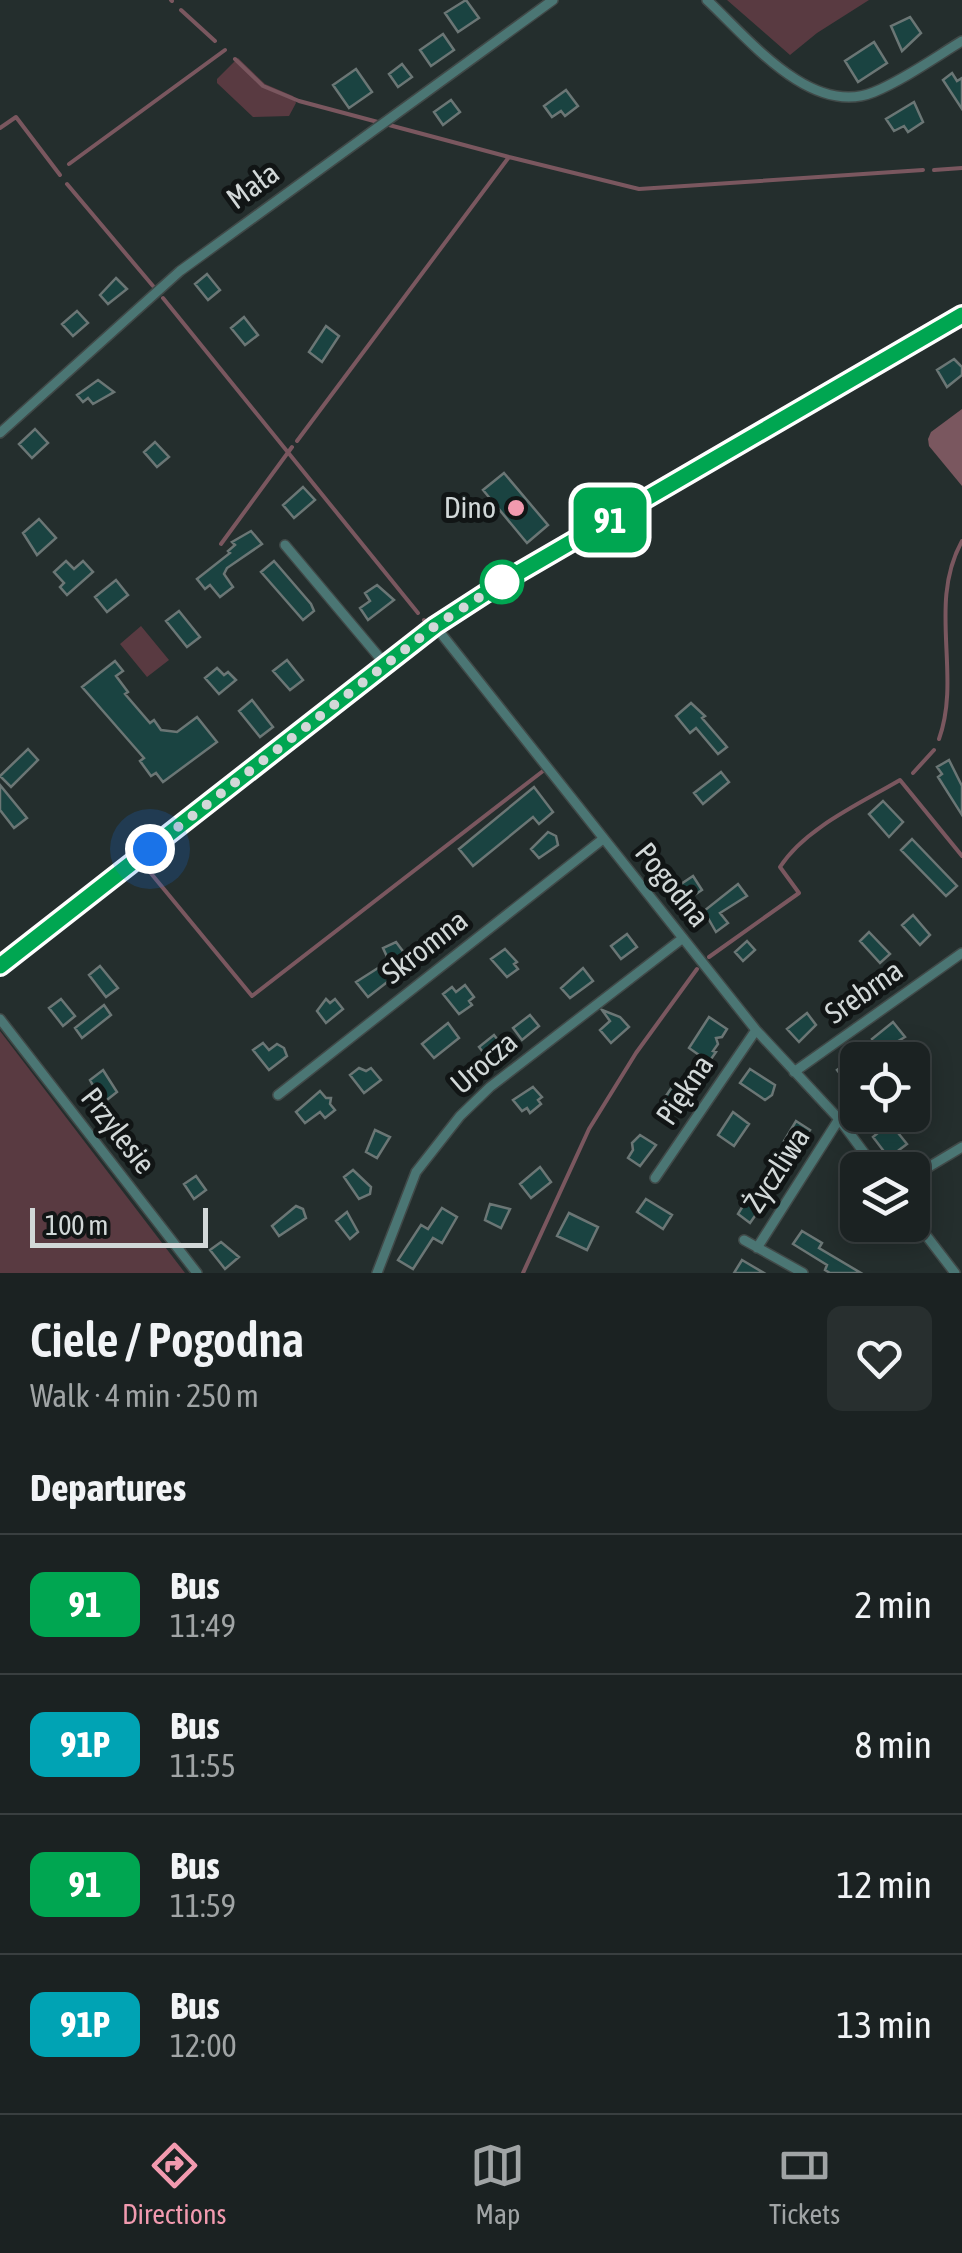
<!DOCTYPE html>
<meta charset="utf-8">
<style>
body{margin:0;font-family:"Asap Condensed",sans-serif;background:#282f2f;color:#f1f3f6;height:100vh;display:flex;flex-direction:column;font-size:38px;white-space:nowrap}
*{box-sizing:border-box;margin:0}
p{font-size:32px;color:#a0a4a5}
.icon{flex:none;width:55px;height:55px;fill:none;stroke:currentColor;stroke-width:2;stroke-linecap:round;stroke-linejoin:round}
.map{position:relative;height:1273px;overflow:hidden}
.panel{display:flex;flex-direction:column;background:#1b2222;flex:1}
.panel>*{flex:none}
.badge{padding:0 20px;border-radius:15px;font-size:35px;line-height:65px}
.fabs{position:absolute;left:840px;top:1042px;display:grid;gap:20px}
.fabs a{display:grid;place-items:center;width:90px;height:90px;border-radius:15px;background:#1b2222;box-shadow:0 5px 25px #0003,0 0 0 2px #393f40;font-size:50px}
.scale{position:absolute;left:30px;bottom:25px;width:178px;box-sizing:border-box;padding-left:10px;border:5px solid #d2d8d8;border-top:0;font-size:28px;line-height:35px;white-space:nowrap;color:#d2d8d8;-webkit-text-stroke:8px #111515;paint-order:stroke}
.you{position:absolute;width:50px;height:50px;margin:-25px;border:8px solid #fff;border-radius:50%;background:#1a73e8;box-shadow:0 0 0 15px #1a73e833}
.map>.badge{position:absolute;translate:-50% -50%;box-shadow:0 0 0 5px #fff}
h2{padding:0 30px;font-size:38px;line-height:90px}
.round{display:grid;place-items:center;flex:none;width:105px;height:105px;border-radius:15px;background:#282f2f}
.summary{display:flex;align-items:center;justify-content:space-between;height:170px;padding:0 30px}
h1{font-size:48px;font-weight:600;line-height:75px}
ul{padding:0;list-style:none}
li{display:flex;align-items:center;gap:30px;height:140px;padding:0 30px;border-top:2px solid #393f40}
li div{flex:1}
li b{display:block;font-size:38px}
li em{font-style:normal}
li .badge{min-width:110px;font-weight:700;text-align:center}
.tab-bar{display:flex;justify-content:space-around;align-items:center;height:140px;border-top:2px solid #393f40;background:#1b2222;font-size:28px;color:#a0a4a5}
.tab-bar a{display:grid;justify-items:center;gap:5px}
.tab-bar .selected{color:#f29aaf}
.map>svg:first-child{display:block}
.green{fill:#593a41}
.water{fill:#7a575f}
.lines{fill:none;stroke-linecap:round;stroke-linejoin:round}
.stream{stroke:#7a575f;stroke-width:4}
.building{fill:#1a4341;stroke:#6b7675;stroke-width:2.5}
.street-casing{stroke:#404948;stroke-width:12}
.street{stroke:#4b7674;stroke-width:9}
.line-casing{stroke:#fff;stroke-width:22}
.line{stroke:#00a651;stroke-width:15}
.walk{stroke:#d2d8d8;stroke-width:10;stroke-dasharray:0 18}
.poi-dot{fill:#f29aaf;stroke:#111515;stroke-width:4}
.stop-dot{fill:#fff;stroke:#00a651;stroke-width:5}
.labels{text-anchor:middle;stroke-width:10;stroke-linejoin:round;paint-order:stroke}
.street-label{font-size:30px;fill:#d2d8d8;stroke:#111515}
.poi-label{font-size:30px;fill:#d2d8d8;stroke:#111515;text-anchor:end}
</style>
<div class="map">
<svg width="962" height="1273" viewBox="0 0 962 1273">
<rect width="100%" height="100%" fill="#242e2d"/>
<!-- green -->
<path class="green" d="M727 0H869L817 33 790 55Z
M238 58 265 84 293 96 296 103 289 116 253 117 217 83V79Z
M141 626 169 660 147 677 120 644Z
M0 1031 185 1273H0Z"/>
<!-- water -->
<path class="water" d="M962 409V486L929 446 928 439 931 432Z"/>
<g class="lines">
<!-- stream -->
<path class="stream" d="M171 0 172 1
M181 10 215 41
M235 59 263 86 299 101 509 157
M0 128 16 117 60 175
M69 164 225 50
M934 170 962 168
M67 184 153 286
M163 298 418 613
M297 441 509 157 639 189 923 170
M221 544 292 447
M424 620 427 623
M939 739C962 675 927 604 962 541
M913 773 934 750
M149 871 252 996 543 771
M709 957 799 893 780 867C805 828 861 803 900 780L962 856
M523 1273 589 1129 636 1053 697 969"/>
</g>
<!-- building -->
<path class="building" d="M466 0 479 18 458 32 445 13Z
M910 17 921 33 902 51 891 26Z
M443 34 454 50 431 66 420 50Z
M874 42 887 63 858 82 845 61Z
M402 64 412 77 398 87 389 74Z
M356 69 372 92 349 108 333 85Z
M952 73 957 81 962 78V109L943 80Z
M566 90 578 106 565 116 561 111 552 117 544 106Z
M451 100 460 112 443 125 434 112Z
M914 102 923 122 908 132 904 126 894 131 886 119Z
M207 274 220 290 208 300 195 284Z
M116 278 127 289 108 304 100 295Z
M77 311 88 323 73 336 62 324Z
M244 317 258 335 245 345 231 328Z
M326 326 339 336 322 362 309 352Z
M954 359 962 367V375L947 387 937 370Z
M98 380 114 392 93 404 88 398 83 402 77 395Z
M35 429 48 443 32 458 19 444Z
M155 442 169 457 157 467 144 452Z
M504 473 548 525 527 543 483 490Z
M303 487 315 500 294 518 283 505Z
M39 519 56 538 37 555 23 533Z
M251 531 262 544 227 568 224 574 233 587 220 597 210 585 205 589 197 579 230 553 228 551 235 545 232 542Z
M66 561 74 569 83 561 93 572 67 595 60 587 64 583 54 572Z
M274 561 311 604 314 611 303 620 261 572Z
M116 580 128 595 107 612 95 597Z
M377 585 394 600 368 620 360 608 370 601 365 593Z
M179 611 200 637 187 647 166 621Z
M287 660 303 680 290 690 273 671Z
M115 661 123 671 116 676 128 692 125 694 150 723 154 720 161 730 177 732 197 717 217 742 163 782 156 773 151 776 140 761 144 758 82 687Z
M217 668 224 675 228 672 236 680 219 694 205 678Z
M252 700 273 727 260 737 239 711Z
M691 703 705 716 702 718 727 747 718 754 696 728 690 733 676 716Z
M28 749 38 760 11 787 0 776Z
M949 760 962 786V815L938 777 942 774 937 767Z
M721 772 729 782 703 804 694 793Z
M0 785 27 818 14 828 0 810Z
M534 787 553 812 539 824 533 817 473 866 459 849Z
M883 801 903 822 889 837 869 814Z
M548 832 556 836 558 845 539 858 531 849Z
M912 839 957 886 946 896 901 850Z
M693 876 702 890 681 904 672 890Z
M738 884 747 896 720 913 728 923 716 932 704 911Z
M913 915 930 935 920 945 902 925Z
M869 932 890 954 880 963 860 941Z
M627 934 637 947 621 959 611 946Z
M747 941 755 950 743 961 735 952Z
M396 942 408 958 400 964 404 969 368 997 356 982 389 961 383 948Z
M505 949 517 962 514 964 518 969 507 977 491 959Z
M100 966 118 988 106 997 89 975Z
M583 968 593 981 570 998 561 988Z
M465 985 474 997 469 1001 472 1005 459 1014 443 994 452 987 456 992Z
M61 999 75 1016 63 1026 49 1008Z
M326 999 330 1003 335 999 343 1009 326 1023 317 1011Z
M104 1005 111 1015 82 1038 75 1028Z
M602 1010 620 1017 629 1027 611 1043 600 1030 610 1021Z
M807 1013 816 1025 799 1042 787 1029Z
M530 1015 539 1026 522 1040 513 1028Z
M709 1017 727 1029 722 1037 716 1038 718 1044 713 1051 716 1052 709 1062 689 1048Z
M893 1022 905 1037 895 1043 898 1048 881 1060H858V1076L848 1084 837 1070 874 1042 872 1039Z
M448 1023 459 1038 434 1058 422 1044Z
M494 1035 508 1053 493 1065 479 1047Z
M263 1043 269 1050 277 1044 284 1048 287 1056 269 1070 253 1050Z
M359 1068 366 1071 371 1068 381 1080 364 1093 350 1075Z
M750 1069 775 1085 772 1095 765 1100 740 1083Z
M103 1070 117 1092 103 1103 90 1080Z
M674 1084 685 1091 673 1109 662 1102Z
M533 1087 542 1097 538 1100 541 1104 530 1113 527 1108 522 1111 513 1100Z
M320 1091 326 1098H331L330 1104 335 1110 325 1118 320 1112 305 1123 296 1112Z
M733 1112 749 1124 734 1146 718 1135Z
M796 1121 810 1130 796 1149 784 1141Z
M890 1123 907 1144 899 1150 902 1154 892 1162 873 1137Z
M375 1130 390 1137 377 1158 366 1152Z
M640 1135 656 1145 640 1166 628 1158 633 1150 632 1143Z
M774 1158 788 1167 774 1186 762 1178Z
M540 1167 551 1182 531 1198 520 1184Z
M353 1170 371 1187 370 1194 359 1199 344 1177Z
M196 1176 206 1190 194 1199 184 1184Z
M750 1194 764 1203 750 1223 738 1214Z
M646 1199 672 1215 663 1229 637 1212Z
M490 1204 510 1209 501 1228 485 1220Z
M296 1206 303 1209 306 1218 279 1236 272 1226Z
M442 1208 457 1217 442 1243 433 1238 413 1269 398 1260 421 1225 428 1229Z
M347 1212 358 1232 350 1239 336 1221Z
M569 1213 598 1227 587 1250 557 1236Z
M802 1231 822 1243 819 1248 861 1273H830L825 1270 827 1265 793 1244Z
M221 1242 239 1257 225 1269 210 1250Z
M742 1260 764 1273H734Z"/>
<g class="lines">
<defs>
<path id="street" d="M707 0C748 38 811 118 874 92 905 79 934 58 962 41
M0 433 180 271 553 0
M285 545 385 664
M435 626 756 1030 839 1119 877 1170
M0 966 435 626 506 580 962 315
M0 1019 197 1273
M794 1072 962 953
M278 1095 603 839
M912 1177 962 1147
M655 1178 756 1030
M912 1217 955 1273
M744 1240 803 1273
M757 1248 839 1119
M377 1273 416 1172 460 1116 490 1087 683 938"/>
</defs>
<!-- street casing -->
<use href="#street" class="street-casing"/>
<!-- street -->
<use href="#street" class="street"/>
</g>
<g class="lines">
<defs>
<path id="line" d="M0 966 435 626 506 580 962 315"/>
</defs>
<!-- line casing -->
<use href="#line" class="line-casing"/>
<!-- line -->
<use href="#line" class="line"/>
<!-- walk -->
<path class="walk" d="M150 849 435 626 506 580 502 582"/>
</g>
<!-- markers -->
<circle class="poi-dot" cx="516" cy="508" r="10"/>
<circle class="stop-dot" cx="502" cy="582" r="20"/>
<g class="labels">
<!-- street labels -->
<g class="street-label">
<text transform="translate(253 186) rotate(-36)" y="10">Mała</text>
<text transform="translate(672 885) rotate(51)" y="10">Pogodna</text>
<text transform="translate(425 947) rotate(-38)" y="10">Skromna</text>
<text transform="translate(864 992) rotate(-35)" y="10">Srebrna</text>
<text transform="translate(484 1063) rotate(-41)" y="10">Urocza</text>
<text transform="translate(685 1090) rotate(-56)" y="10">Piękna</text>
<text transform="translate(118 1131) rotate(52)" y="10">Przylesie</text>
<text transform="translate(777 1170) rotate(-57)" y="10">Życzliwa</text>
</g>
<!-- poi labels -->
<g class="poi-label">
<text x="496" y="518">Dino</text>
</g>
</g>
</svg>
<div class="fabs">
<a><svg class="icon" aria-label="locate" viewBox="0 0 24 24"><circle cx="12" cy="12" r="6"/><path d="M12 2v4M12 18v4M2 12h4M18 12h4"/></svg></a>
<a><svg class="icon" aria-label="layers" viewBox="0 0 24 24"><path d="M12 4l9 5-9 5-9-5zM3 14l9 5 9-5"/></svg></a>
</div>
<div class="scale">100 m</div>
<div class="you" style="left:150px;top:849px"></div>
<b class="badge" style="left:610px;top:520px;background:#00a651;color:#fff">91</b>
</div>
<section class="panel">
<div class="summary"><div><h1>Ciele / Pogodna</h1><p>Walk · 4 min · 250 m</p></div><a class="round"><svg class="icon" aria-label="heart" viewBox="0 0 24 24"><path d="M12 20l-8-8c-3-5 5-10 8-4 3-6 11-1 8 4z"/></svg></a></div>
<h2>Departures</h2>
<ul>
<li><span class="badge" style="background:#00a651;color:#fff">91</span><div><b>Bus</b><p>11:49</p></div><em>2 min</em></li>
<li><span class="badge" style="background:#00a3b4;color:#fff">91P</span><div><b>Bus</b><p>11:55</p></div><em>8 min</em></li>
<li><span class="badge" style="background:#00a651;color:#fff">91</span><div><b>Bus</b><p>11:59</p></div><em>12 min</em></li>
<li><span class="badge" style="background:#00a3b4;color:#fff">91P</span><div><b>Bus</b><p>12:00</p></div><em>13 min</em></li>
</ul>
</section>
<nav class="tab-bar">
<a class="selected"><svg class="icon" aria-label="directions" viewBox="0 0 24 24"><path d="M12 3l9 9-9 9-9-9zM9 14v-3h6M13 9l2 2-2 2"/></svg>Directions</a>
<a><svg class="icon" aria-label="map" viewBox="0 0 24 24"><path d="M3 6l6-2 6 2 6-2v14l-6 2-6-2-6 2zM9 4v14M15 6v14"/></svg>Map</a>
<a><svg class="icon" aria-label="tickets" viewBox="0 0 24 24"><path d="M3 7h18v10H3zM15 7v10"/></svg>Tickets</a>
</nav>
